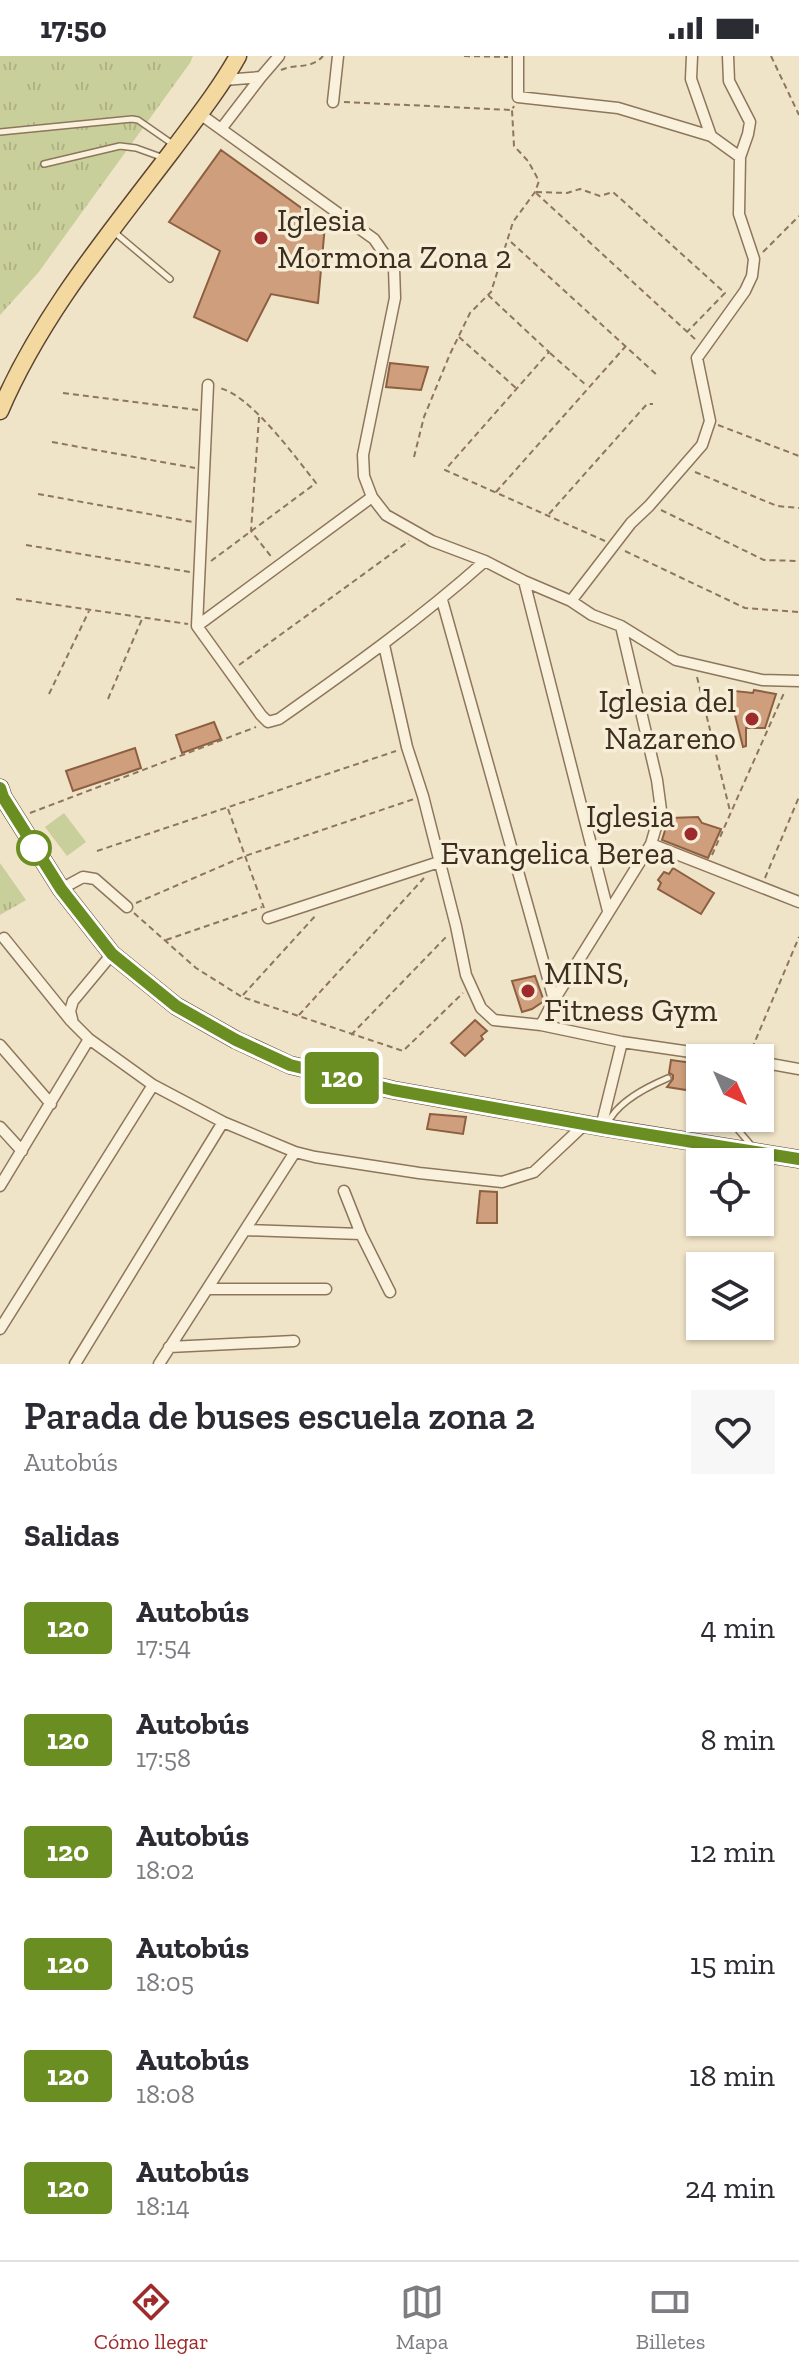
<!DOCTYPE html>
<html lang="es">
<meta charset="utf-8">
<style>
body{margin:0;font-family:"Zilla Slab",serif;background:#f7f7f7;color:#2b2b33;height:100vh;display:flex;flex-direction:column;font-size:30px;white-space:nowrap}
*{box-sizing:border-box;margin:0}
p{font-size:26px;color:#7c7c81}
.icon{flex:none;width:44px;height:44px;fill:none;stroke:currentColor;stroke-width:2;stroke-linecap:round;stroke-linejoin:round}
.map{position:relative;height:1308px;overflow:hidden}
.panel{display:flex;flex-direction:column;background:#fff;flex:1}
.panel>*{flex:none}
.badge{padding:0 16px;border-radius:6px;font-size:28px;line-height:52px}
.needle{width:52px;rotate:135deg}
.fabs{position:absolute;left:686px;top:988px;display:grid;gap:16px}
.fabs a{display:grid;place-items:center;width:88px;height:88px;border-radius:0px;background:#fff;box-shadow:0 2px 6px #0004;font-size:40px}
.map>.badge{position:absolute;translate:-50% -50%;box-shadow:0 0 0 4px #fff}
h2{padding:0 24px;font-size:30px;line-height:72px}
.round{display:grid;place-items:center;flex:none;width:84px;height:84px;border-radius:0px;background:#f7f7f7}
.summary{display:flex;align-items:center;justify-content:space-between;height:136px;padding:0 24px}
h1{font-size:38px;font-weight:600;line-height:60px}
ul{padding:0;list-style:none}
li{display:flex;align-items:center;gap:24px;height:112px;padding:0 24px}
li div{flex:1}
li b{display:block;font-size:30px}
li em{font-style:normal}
li .badge{min-width:88px;font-weight:700;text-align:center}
.status{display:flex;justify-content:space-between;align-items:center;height:56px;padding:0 40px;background:#fff;direction:ltr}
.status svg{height:22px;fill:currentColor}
.dock{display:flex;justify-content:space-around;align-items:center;height:112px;border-top:2px solid #e1e1e2;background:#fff;font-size:22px;color:#7c7c81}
.dock a{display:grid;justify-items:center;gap:4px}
.dock .selected{color:#9e2a2b}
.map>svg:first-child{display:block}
.grass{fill:url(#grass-tufts)}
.pitch{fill:#c9cf9b}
.building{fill:#cf9f7d;stroke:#8d5f41;stroke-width:2}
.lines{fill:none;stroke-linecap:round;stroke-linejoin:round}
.service-casing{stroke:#8d765c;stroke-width:8}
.minor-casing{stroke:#8d765c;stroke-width:13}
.primary-casing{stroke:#5b4430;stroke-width:19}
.path{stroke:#8d765c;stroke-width:2;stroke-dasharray:6 4;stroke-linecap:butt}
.service{stroke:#faf1dc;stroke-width:5}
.minor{stroke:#faf1dc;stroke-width:10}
.primary{stroke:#f3d9a0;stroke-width:16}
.line-casing{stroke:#fff;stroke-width:18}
.line{stroke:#6b8e23;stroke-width:12}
.poi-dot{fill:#9e2a2b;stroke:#f7eed8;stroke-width:3}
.stop-dot{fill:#fff;stroke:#6b8e23;stroke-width:4}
.labels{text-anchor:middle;stroke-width:7;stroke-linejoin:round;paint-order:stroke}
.poi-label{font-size:32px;fill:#3d2e20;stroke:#f7eed8;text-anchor:start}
</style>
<div class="status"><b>17:50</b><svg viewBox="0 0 49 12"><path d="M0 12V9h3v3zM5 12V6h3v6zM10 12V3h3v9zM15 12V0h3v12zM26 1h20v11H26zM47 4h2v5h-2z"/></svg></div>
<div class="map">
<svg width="799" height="1308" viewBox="0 0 799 1308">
<defs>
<pattern id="grass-tufts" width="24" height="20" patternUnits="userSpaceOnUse" patternTransform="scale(2)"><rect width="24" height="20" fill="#c9cf9b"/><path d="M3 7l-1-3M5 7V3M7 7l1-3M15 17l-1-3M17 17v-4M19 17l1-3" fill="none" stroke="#aeb285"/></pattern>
</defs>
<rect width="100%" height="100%" fill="#f0e4c8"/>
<!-- grass -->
<path class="grass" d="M0 0H193L190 7 38 217 0 259Z
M0 807 26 844 0 859Z"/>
<!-- pitch -->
<path class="pitch" d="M64 757 86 786 67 800 45 771Z"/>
<!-- building -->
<path class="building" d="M221 94 325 169 318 247 271 238 247 285 194 261 220 195 169 166Z
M390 307 428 311 421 334 386 331Z
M754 634 776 638 765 672H746V690L743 691 734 655 735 635 753 637Z
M214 666 221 683 182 697 176 679Z
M135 692 141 712 73 735 66 715Z
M698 761 702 767 721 773 708 802 662 784 669 762Z
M673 812 714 837 701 858 658 833 661 827 658 824 664 816 669 818Z
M535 920 544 945 532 953 522 956 512 925Z
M475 964 487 975 481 980 483 983 465 1000 451 987Z
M671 1004 700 1008 699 1036 667 1031 673 1023V1019L669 1017Z
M430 1058 466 1061 463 1078 427 1073Z
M480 1135 497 1136V1167H477Z"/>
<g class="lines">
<defs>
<path id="service" d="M0 76 132 63 138 64 174 89
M44 108 120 90 136 92 161 101
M113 175 170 223
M728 1062 751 1089
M607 1069C616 1046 647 1031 668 1022"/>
<path id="minor" d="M518 0V41L618 52 711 80 740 101
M692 0 691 23 711 80
M224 24 261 21 279 0
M333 46 338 0
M200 58 374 183 394 212 395 242 363 399 364 420 372 441 386 459 432 485 485 505 524 525 571 545 592 559 621 570 676 604 762 624 799 625
M221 73 261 21
M208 329 197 570 261 659 268 666 279 663C350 613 420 563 485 505
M524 525 608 855
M442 544 554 944
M571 545 631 467 649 450 702 389 710 365 697 302 745 235 752 220 754 203 739 158 740 101 748 78 750 66 729 25 728 0
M197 570 372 441
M384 589 407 691 423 740 456 870 466 919 481 952 494 964 541 969 622 986 732 1002
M651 788 799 846
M61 833 83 821 95 823 127 851
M268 862 439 806
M4 882 71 965
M112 898 73 945 70 955 73 967 89 983 153 1029 223 1066 295 1096 315 1101 419 1117 502 1126 534 1116 584 1069
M541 969 554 944 651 788 661 754 657 724 621 570
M0 989 51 1048
M760 1006 799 1013
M0 1071 22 1095
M601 1071 622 986
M0 1130 89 983
M344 1135 361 1178 390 1236
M245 1174 361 1178
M207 1233H326
M0 1273 153 1029
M169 1291 294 1285
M75 1308 223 1066
M159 1308 295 1096"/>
<path id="primary" d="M0 355C41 259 109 178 172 95 195 64 219 34 238 0
M0 732 3 741 61 833 112 898 176 950 236 984 290 1009 393 1034 601 1071 799 1103"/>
</defs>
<!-- service casing -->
<use href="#service" class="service-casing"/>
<!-- minor casing -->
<use href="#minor" class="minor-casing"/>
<!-- primary casing -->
<use href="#primary" class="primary-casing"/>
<!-- path -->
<path class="path" d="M464 0 508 1
M771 0 799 59
M281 14C296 7 311 14 323 0
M344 46 512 54 514 50
M536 136 567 137 580 133 600 140 613 136 725 237 687 276
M536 137 696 284
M511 186 658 320
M763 196 799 160
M488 239 549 296 445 414 605 485
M459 281 516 332
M550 297 587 330
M63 337 198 354
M259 361 251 475 273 503
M718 369 799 400
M52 386 195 412
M414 401 424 361 450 298 470 257 491 236 513 166 535 136 539 125 528 105 514 90 512 54
M695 416 777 450 799 452
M496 436 625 291
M38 438 193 466
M661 454 764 504 799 505
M549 458 647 348H653
M26 489 190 516
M625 495 745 552 799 556
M211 505 316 427C296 402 250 338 219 332
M16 543 188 568
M239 609 409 485
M697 621 730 755
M49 638 89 555
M108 643 142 563
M228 753 264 852
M30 757 256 671
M97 795 396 695
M712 799 784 637
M765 822 799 741
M136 847 245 800 414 743
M134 857 196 912 242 941 403 995 463 937
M166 884 262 851
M243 939 317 858
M299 959 424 822
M351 979 447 880
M748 1002 799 881"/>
<!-- service -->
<use href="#service" class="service"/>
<!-- minor -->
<use href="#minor" class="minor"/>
<!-- primary -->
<use href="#primary" class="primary"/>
</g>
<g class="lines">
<defs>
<path id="line" d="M0 732 3 741 61 833 112 898 176 950 236 984 290 1009 393 1034 606 1072 799 1103"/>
</defs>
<!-- line casing -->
<use href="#line" class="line-casing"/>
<!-- line -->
<use href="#line" class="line"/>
</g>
<!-- markers -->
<g class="poi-dot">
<circle cx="261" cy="182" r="8"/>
<circle cx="752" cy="663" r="8"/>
<circle cx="691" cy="778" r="8"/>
<circle cx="528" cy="935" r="8"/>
</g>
<circle class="stop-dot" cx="34" cy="792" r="16"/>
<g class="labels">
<!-- poi labels -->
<g class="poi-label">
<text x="277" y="175">Iglesia<tspan x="277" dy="37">Mormona Zona 2</tspan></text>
<text x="736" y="656" text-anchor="end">Iglesia del<tspan x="736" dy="37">Nazareno</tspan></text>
<text x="675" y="771" text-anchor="end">Iglesia<tspan x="675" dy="37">Evangelica Berea</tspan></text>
<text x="544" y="928">MINS,<tspan x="544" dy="37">Fitness Gym</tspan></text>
</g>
</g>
</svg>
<div class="fabs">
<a><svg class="needle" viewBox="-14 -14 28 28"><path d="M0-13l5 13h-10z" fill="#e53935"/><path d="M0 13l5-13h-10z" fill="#7c7c81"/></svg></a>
<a><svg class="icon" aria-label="locate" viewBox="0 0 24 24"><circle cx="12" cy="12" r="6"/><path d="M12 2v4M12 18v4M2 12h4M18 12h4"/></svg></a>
<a><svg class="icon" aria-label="layers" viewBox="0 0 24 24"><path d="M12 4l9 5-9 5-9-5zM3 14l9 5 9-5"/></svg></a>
</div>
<b class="badge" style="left:342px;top:1022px;background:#6b8e23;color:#fff">120</b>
</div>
<section class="panel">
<div class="summary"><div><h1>Parada de buses escuela zona 2</h1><p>Autobús</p></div><a class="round"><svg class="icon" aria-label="heart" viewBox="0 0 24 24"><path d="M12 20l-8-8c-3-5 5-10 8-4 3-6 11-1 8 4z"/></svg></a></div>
<h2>Salidas</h2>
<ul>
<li><span class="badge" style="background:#6b8e23;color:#fff">120</span><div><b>Autobús</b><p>17:54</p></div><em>4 min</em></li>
<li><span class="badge" style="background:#6b8e23;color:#fff">120</span><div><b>Autobús</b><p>17:58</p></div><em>8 min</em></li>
<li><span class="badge" style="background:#6b8e23;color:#fff">120</span><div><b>Autobús</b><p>18:02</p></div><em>12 min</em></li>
<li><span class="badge" style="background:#6b8e23;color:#fff">120</span><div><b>Autobús</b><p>18:05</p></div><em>15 min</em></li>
<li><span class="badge" style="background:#6b8e23;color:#fff">120</span><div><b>Autobús</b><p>18:08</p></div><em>18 min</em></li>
<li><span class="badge" style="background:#6b8e23;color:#fff">120</span><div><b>Autobús</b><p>18:14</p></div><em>24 min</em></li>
</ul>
</section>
<nav class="dock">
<a class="selected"><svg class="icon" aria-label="directions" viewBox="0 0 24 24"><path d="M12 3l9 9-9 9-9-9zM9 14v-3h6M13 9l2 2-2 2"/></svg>Cómo llegar</a>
<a><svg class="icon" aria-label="map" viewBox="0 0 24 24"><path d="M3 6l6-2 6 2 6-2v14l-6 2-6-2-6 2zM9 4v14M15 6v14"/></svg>Mapa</a>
<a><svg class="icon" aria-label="tickets" viewBox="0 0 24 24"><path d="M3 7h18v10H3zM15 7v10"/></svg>Billetes</a>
</nav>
